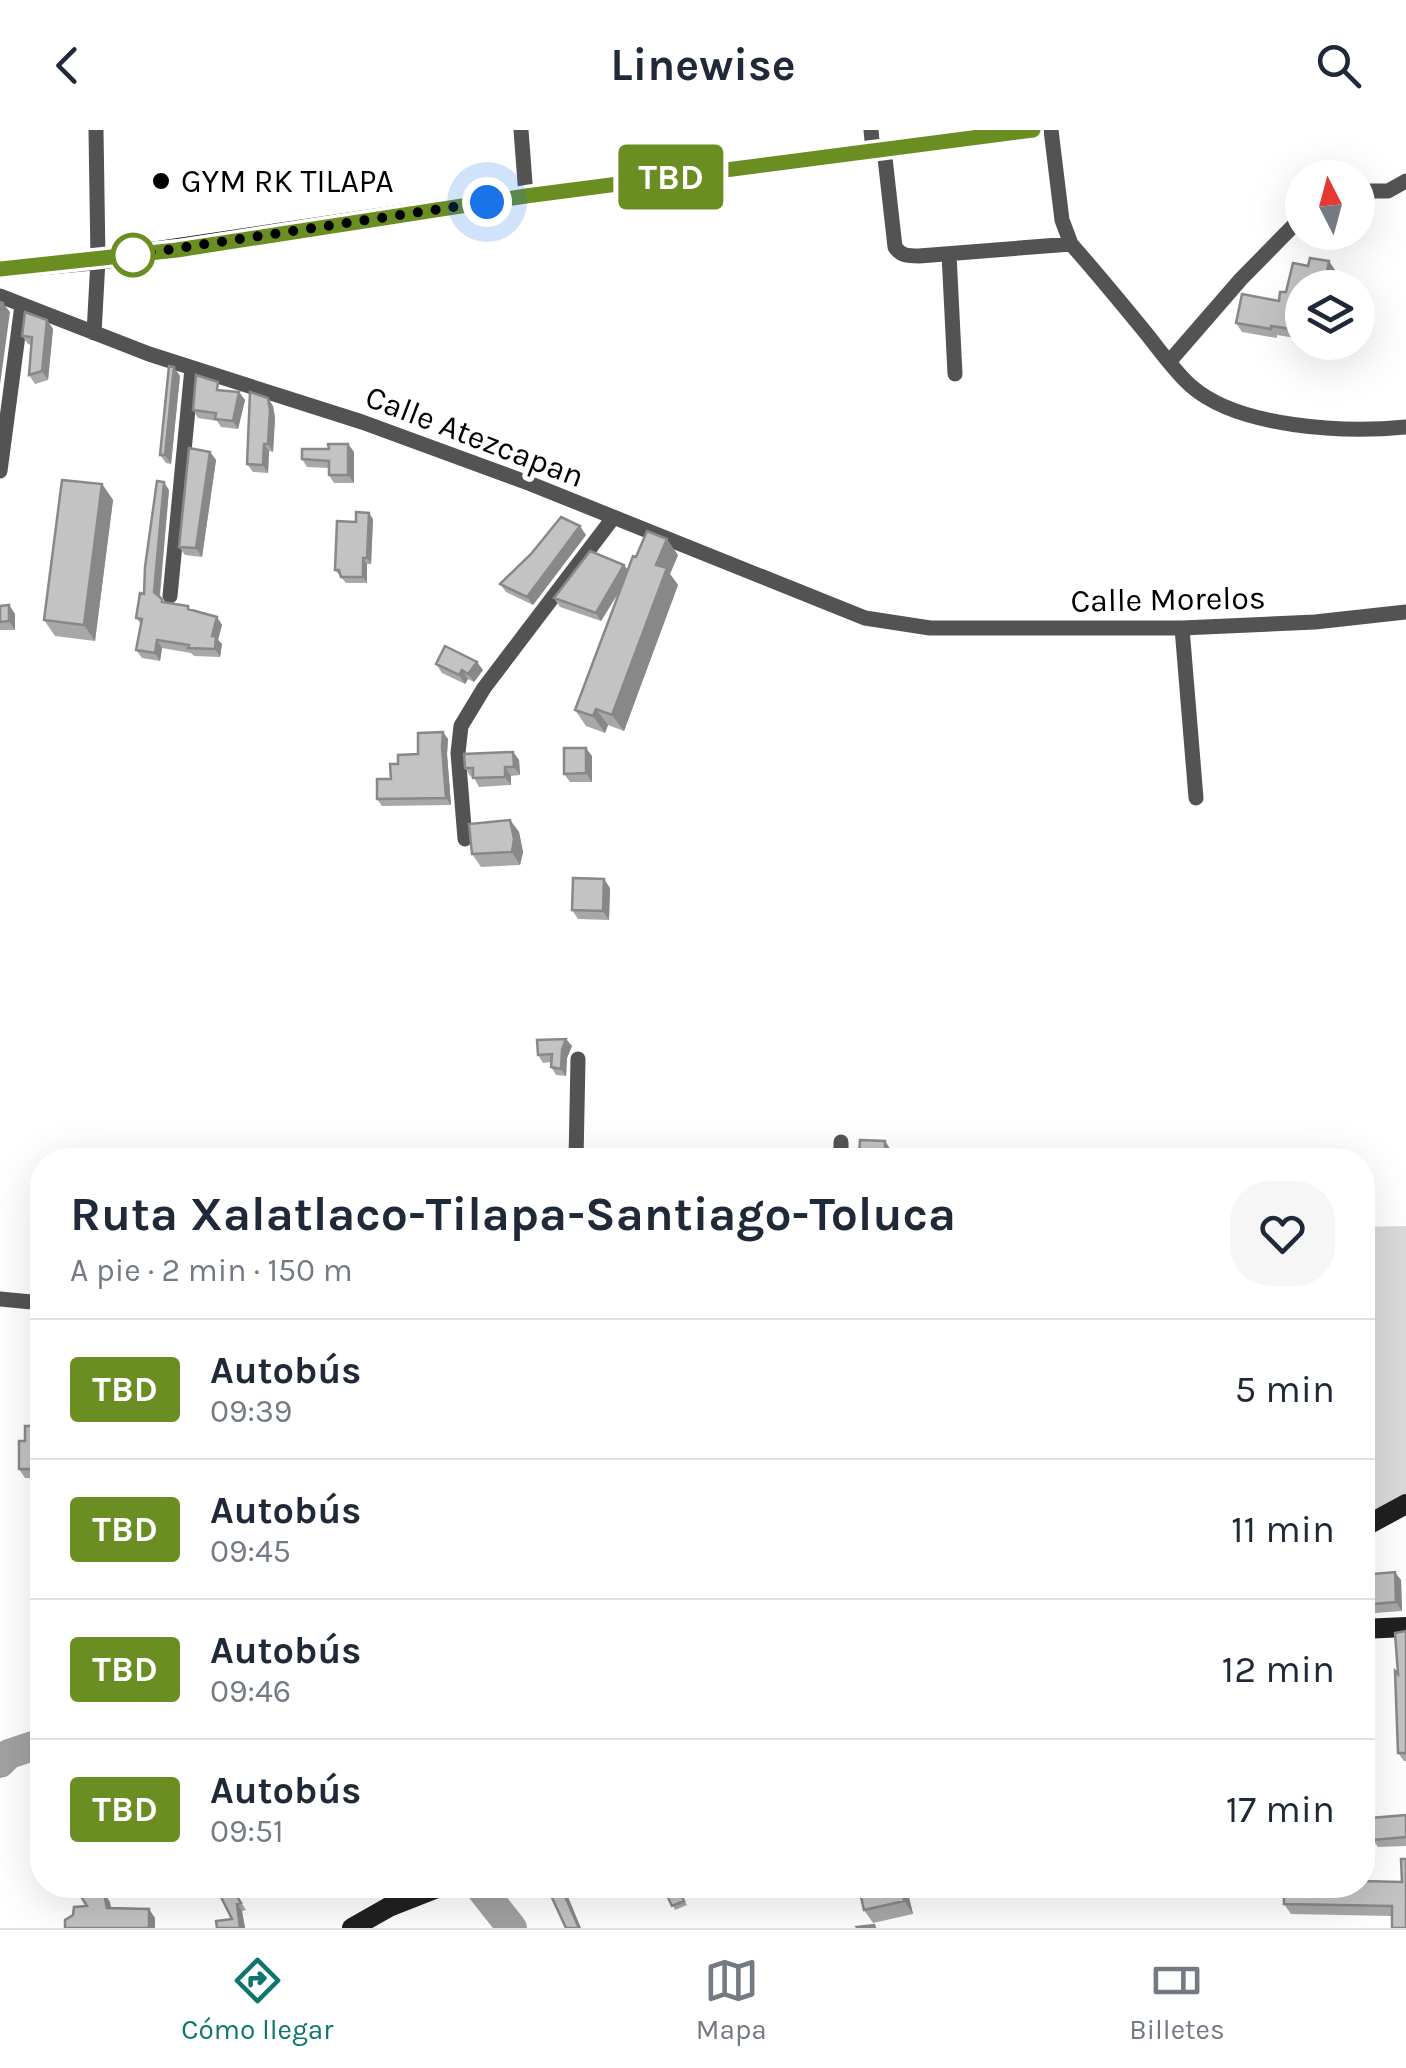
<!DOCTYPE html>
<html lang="es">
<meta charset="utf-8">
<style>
body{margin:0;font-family:Karla,sans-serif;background:#f6f6f7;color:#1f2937;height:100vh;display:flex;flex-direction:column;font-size:38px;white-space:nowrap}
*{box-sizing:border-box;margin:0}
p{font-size:32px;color:#747a83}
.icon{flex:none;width:55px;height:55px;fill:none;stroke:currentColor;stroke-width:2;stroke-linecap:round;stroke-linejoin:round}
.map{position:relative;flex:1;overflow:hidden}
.side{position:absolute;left:30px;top:1018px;width:1345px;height:750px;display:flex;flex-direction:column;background:#fff;border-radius:40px;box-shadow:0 10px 40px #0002}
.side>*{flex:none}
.badge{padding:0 20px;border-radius:8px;font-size:35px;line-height:65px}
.needle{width:65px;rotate:354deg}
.controls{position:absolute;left:1285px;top:30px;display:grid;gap:20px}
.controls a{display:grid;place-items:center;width:90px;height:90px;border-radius:50%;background:#fff;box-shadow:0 10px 40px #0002;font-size:50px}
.you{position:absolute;width:50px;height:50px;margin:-25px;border:8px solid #fff;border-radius:50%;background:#1a73e8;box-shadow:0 0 0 15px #1a73e833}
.map>.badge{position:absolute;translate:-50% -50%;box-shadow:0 0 0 5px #fff}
.round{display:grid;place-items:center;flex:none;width:105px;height:105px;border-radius:40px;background:#f6f6f7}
.head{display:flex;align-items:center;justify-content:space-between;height:170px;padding:0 40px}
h1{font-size:48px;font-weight:700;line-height:75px}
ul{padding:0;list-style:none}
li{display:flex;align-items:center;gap:30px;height:140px;padding:0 40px;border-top:2px solid #e0e1e3}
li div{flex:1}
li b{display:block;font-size:38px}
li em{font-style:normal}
li .badge{min-width:110px;font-weight:700;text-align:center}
header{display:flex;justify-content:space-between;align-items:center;height:130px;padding:0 40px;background:#fff;font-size:45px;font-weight:700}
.tabs{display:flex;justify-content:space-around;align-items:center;height:140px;border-top:2px solid #e0e1e3;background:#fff;font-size:28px;color:#747a83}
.tabs a{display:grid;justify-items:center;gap:5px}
.tabs .current{color:#0f766e}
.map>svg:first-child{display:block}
.green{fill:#dadada}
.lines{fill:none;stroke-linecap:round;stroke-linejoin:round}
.river{stroke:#a1a1a1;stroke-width:30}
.street{stroke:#535353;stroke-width:15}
.secondary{stroke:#202020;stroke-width:20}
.wall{fill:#a8a8a8}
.shaded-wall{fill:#888}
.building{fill:#c3c3c3;stroke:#888;stroke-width:2.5}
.line-casing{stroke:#fff;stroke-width:22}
.line{stroke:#6b8e23;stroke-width:15}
.walk{stroke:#000;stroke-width:10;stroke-dasharray:0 18}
.poi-dot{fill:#000;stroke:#fff;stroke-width:4}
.stop-dot{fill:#fff;stroke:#6b8e23;stroke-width:5}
.labels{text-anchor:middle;stroke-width:10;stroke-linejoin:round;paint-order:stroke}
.poi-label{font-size:32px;fill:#000;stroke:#fff;text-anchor:start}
.street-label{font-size:32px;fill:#000;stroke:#fff}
</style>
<header><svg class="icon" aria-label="back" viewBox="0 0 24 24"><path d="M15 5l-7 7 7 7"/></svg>Linewise<svg class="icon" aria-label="search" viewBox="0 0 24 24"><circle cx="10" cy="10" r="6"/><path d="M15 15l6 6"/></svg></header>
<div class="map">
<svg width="1406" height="1798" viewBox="0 0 1406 1798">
<rect width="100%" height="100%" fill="#fff"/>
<!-- green -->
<path class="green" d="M1406 1096V1371L1394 1379 1363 1381V1097Z"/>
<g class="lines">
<!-- river -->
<path class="river" d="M0 1633 9 1624 42 1613
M478 1755 512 1798"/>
<!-- street -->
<path class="street" d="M521 0 526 66
M871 0 873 21
M1051 0 1062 90 1071 114C1095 141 1118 169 1141 197 1157 216 1172 239 1191 256 1239 298 1344 303 1406 297
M884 19 895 117C901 126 908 126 919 126L1071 114
M1358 61H1388L1406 51
M949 124 955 244
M0 166 149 224 362 292 531 354 865 488 930 498H1182L1315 492 1406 482
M94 203 98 130 96 0
M1169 232 1241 149 1302 87
M0 341 22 175
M170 466 192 238
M1182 498 1196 668
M465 709 458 623 461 596 484 558 613 388
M576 1030 578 929
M841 1030V1012
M0 1169 42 1173"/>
<!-- secondary -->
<path class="secondary" d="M0 139 98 130 526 66 1033 0
M1362 1398 1406 1374
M1362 1499 1406 1497
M352 1798 389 1777 445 1755"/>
</g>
<!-- wall -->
<path class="wall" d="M1308 136 1335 140 1332 158H1302V209L1277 205V208L1242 202 1236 193 1279 171Z
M47 190 53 199 48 250 35 254 29 245 31 215 28 214 22 206Z
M180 246 171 334 166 333 160 325Z
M224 260 239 262 245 270 238 299 221 297 217 291 198 288 193 280Z
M273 276 275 288 273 322 269 321 268 343 253 342 247 334Z
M348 314 354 322V353H334L329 345V338L307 337 302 329Z
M210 322 216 330 202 427 185 425 179 417Z
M102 354 113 370 95 511 55 506 44 490Z
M169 360 160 467 164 472 188 476 191 480 217 487 222 495 218 510 222 514 220 527 194 526 191 523 162 518 160 531 142 528 136 520 141 494 136 488 144 464Z
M373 389 371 434H367V453H346L335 440 356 392Z
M586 405 533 475 506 462 500 454Z
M678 425 670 444 678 455 624 601 608 595 605 603 586 596 575 580 620 460 601 491 560 477 554 468 624 435 628 440 636 427Z
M9 475 15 484V500H0V476Z
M436 534 483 540 474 552 468 549 465 554 442 543Z
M443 602 448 609 447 624 451 675 382 676 377 669 391 649 398 634 418 624Z
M513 622 519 630 520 645 511 646V655L479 657 473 646 471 647 465 638Z
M592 626V652H570L564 644Z
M510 690 519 702 523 722 520 735 481 737 472 724Z
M610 758 609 790 578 789 572 780Z
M566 909 572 916 567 928 566 946 556 945 551 937 552 932 543 933 538 925Z
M41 1296 42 1348H25L19 1339 25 1311Z
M1362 1445 1401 1450 1402 1481 1362 1484Z
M1406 1501V1631H1404L1398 1623V1544Z
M1362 1510 1366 1514 1372 1522 1362 1523Z
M1406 1685V1716L1378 1717 1373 1710Z
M1362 1742 1363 1751 1402 1752 1406 1798 1392 1786 1291 1784 1284 1774Z
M664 1755H676L687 1775 675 1780Z
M866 1755H906L913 1784 873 1793 864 1780Z
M232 1758 246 1780 242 1781 245 1798H217L232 1789Z"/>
<!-- shaded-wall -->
<path class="shaded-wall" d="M1329 131 1335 140 1332 158H1324Z
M3 173 10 182 0 255V198Z
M47 190 53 199 48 250 42 241Z
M174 237 180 246 171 334 165 325Z
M239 262 245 270 238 299 233 291Z
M268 268 273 276 275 288 273 322 268 314Z
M264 314 269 321 268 343 263 335Z
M348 314 354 322V353L348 345Z
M210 322 216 330 202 427 196 418Z
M164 352 169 360 159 470 154 462Z
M102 354 113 370 95 511 84 495Z
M369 383 373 389 371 434 367 428Z
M580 396 586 405 533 475 527 467Z
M667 409 678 425 670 444 678 455 624 601 612 585 656 435Z
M363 428 367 434V453L363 447Z
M624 435 630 444 601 491 596 483Z
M9 475 15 484V500L9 491Z
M217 487 222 495 218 510 222 514 220 527 215 519 212 506Z
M157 510 162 518 160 531 155 523Z
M477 532 483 540 474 552 468 544Z
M462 540 468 549 465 554 459 545Z
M596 579 608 595 605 603 593 586Z
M443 602 448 609 447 624 451 675 446 668 442 617Z
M586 618 592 626V652L586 643Z
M513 622 519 630 520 645 514 637Z
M505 637 511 646V655L505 647Z
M510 690 519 702 523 722 520 735 512 722Z
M604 749 610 758 609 790 603 781Z
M566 909 572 916 567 928 566 946 561 939 562 920Z
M885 1011 891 1020V1030H886L885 1027Z
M1395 1442 1401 1450 1402 1481 1396 1472Z
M99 1755 110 1772 113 1786 100 1764Z
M560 1755 566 1762 581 1798H579Z
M900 1755H906L913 1784 904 1771Z
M237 1774 242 1781 245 1798H240Z
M149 1779 155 1788V1798H149Z"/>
<!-- building -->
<path class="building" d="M1310 128 1329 131 1324 158H1302V196H1298V200L1271 196V199L1236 193 1242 164 1279 171 1280 162H1286L1293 133 1308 136Z
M0 172 3 173 0 198Z
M25 182 47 190 42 241 29 245 32 207 22 206Z
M169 236 174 237 165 325H160Z
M196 245 218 252 217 260 239 262 233 291 215 289 216 283 193 280Z
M250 262 268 268 270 280 268 314H264L263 335 247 334Z
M328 314H348V345H329V331L302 329V319H329Z
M189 318 210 322 196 418 179 417Z
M62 350 102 354 84 495 44 490Z
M157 351 164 352 154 462 162 469V472L188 476V479L217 487 212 506H216L215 519 188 518 189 515 157 510 155 523 136 520 142 489 136 488 140 463 144 464 145 437Z
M356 382 369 383 367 428H363V447H341L339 440H335L337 391 356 392Z
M561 387 580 396 527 467 500 454 531 424Z
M647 401 667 409 656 435 667 438 612 585 596 579 593 586 575 580 633 426 636 427Z
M590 421 624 435 596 483 554 468Z
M9 475V491L0 492V476Z
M445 516 477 532 468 544 462 540 459 545 436 534Z
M443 602 442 617 446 668 377 669V649H391L390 634H398V625L418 624V603Z
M564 618H586V643L564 644Z
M513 622 514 637H505V647L473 648V638H465L464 624Z
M510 690 514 709 512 722 472 724 469 694Z
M573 748 604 749 603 781 572 780Z
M566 909 562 920 561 939 551 937 552 924 538 925 537 910Z
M860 1010 885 1011V1027H878L877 1030H859Z
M25 1296H41L42 1339H19V1311H25Z
M1395 1442 1396 1472 1362 1475V1445Z
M1406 1501V1623H1398L1395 1541 1398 1544 1395 1503Z
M1406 1685V1707L1373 1710 1371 1688Z
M1401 1729H1406V1798H1392V1776L1284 1774V1755H1362V1751L1402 1752Z
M99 1755 100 1764H104L107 1778 149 1779V1798H65V1790L73 1785 74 1777 87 1776 75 1757Z
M556 1755H560L579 1798H566L548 1759Z
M671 1755H676L684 1771 672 1776 664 1759Z
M866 1755H900L904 1771 864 1780 859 1758Z
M232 1758 241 1773 237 1774 240 1798H217L216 1791 232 1789 220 1765Z
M874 1795 875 1798H858L857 1797Z"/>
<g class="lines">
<defs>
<path id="line" d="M0 139 177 120 526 66 1033 0"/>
</defs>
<!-- line casing -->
<use href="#line" class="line-casing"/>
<!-- line -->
<use href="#line" class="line"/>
<!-- walk -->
<path class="walk" d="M133 125 487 72"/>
</g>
<!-- markers -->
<circle class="poi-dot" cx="161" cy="51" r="10"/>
<circle class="stop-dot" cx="133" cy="125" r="20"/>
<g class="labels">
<!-- poi labels -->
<g class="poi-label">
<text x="181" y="62">GYM RK TILAPA</text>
</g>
<!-- street labels -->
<g class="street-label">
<text transform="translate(475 306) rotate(21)" y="11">Calle Atezcapan</text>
<text transform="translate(1168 469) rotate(-1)" y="11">Calle Morelos</text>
</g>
</g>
</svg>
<div class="controls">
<a><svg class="needle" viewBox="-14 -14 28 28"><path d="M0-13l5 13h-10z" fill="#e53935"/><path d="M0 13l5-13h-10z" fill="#747a83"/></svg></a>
<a><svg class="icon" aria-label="layers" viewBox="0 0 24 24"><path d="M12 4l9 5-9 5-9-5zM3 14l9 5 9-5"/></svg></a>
</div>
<div class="you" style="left:487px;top:72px"></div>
<b class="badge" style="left:671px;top:47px;background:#6b8e23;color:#fff">TBD</b>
<section class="side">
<div class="head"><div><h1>Ruta Xalatlaco-Tilapa-Santiago-Toluca</h1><p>A pie · 2 min · 150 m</p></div><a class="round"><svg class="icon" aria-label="heart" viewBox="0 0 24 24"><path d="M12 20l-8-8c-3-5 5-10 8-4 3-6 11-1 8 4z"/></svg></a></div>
<ul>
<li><span class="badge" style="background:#6b8e23;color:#fff">TBD</span><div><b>Autobús</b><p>09:39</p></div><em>5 min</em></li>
<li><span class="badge" style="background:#6b8e23;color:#fff">TBD</span><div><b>Autobús</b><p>09:45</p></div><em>11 min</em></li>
<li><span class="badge" style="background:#6b8e23;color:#fff">TBD</span><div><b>Autobús</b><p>09:46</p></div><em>12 min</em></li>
<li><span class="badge" style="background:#6b8e23;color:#fff">TBD</span><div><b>Autobús</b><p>09:51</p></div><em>17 min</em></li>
</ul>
</section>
</div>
<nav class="tabs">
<a class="current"><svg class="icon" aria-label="directions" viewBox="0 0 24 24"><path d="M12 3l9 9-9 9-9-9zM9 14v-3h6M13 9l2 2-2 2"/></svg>Cómo llegar</a>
<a><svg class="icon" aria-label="map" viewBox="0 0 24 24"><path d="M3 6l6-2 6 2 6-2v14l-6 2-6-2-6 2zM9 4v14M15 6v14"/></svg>Mapa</a>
<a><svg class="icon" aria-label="tickets" viewBox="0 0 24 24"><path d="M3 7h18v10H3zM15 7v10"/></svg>Billetes</a>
</nav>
